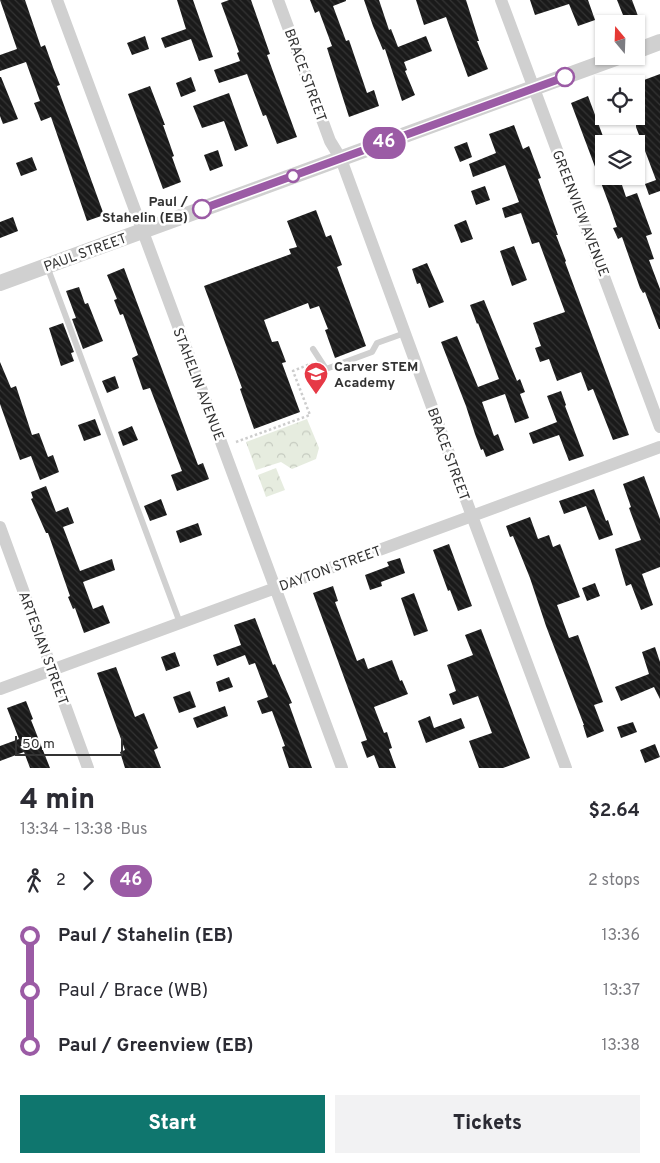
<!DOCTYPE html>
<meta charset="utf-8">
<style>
body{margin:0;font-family:Overpass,sans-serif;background:#f2f2f3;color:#2b2b33;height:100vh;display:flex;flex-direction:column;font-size:19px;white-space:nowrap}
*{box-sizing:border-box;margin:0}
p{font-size:16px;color:#7c7c81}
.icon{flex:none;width:28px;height:28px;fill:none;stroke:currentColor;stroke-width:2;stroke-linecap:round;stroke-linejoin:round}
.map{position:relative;height:768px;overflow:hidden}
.panel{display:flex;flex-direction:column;background:#fff;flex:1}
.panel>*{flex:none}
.badge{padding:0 10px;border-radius:16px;font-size:18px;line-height:32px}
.needle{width:32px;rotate:341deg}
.fabs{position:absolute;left:595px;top:15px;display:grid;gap:10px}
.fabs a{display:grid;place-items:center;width:50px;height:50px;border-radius:0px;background:#fff;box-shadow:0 1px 4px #0004;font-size:25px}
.scale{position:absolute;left:15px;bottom:12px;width:108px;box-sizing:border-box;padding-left:5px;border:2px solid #333;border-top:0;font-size:14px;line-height:18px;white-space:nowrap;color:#333;-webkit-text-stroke:4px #fff;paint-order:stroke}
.map>.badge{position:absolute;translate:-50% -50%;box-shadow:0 0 0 2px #fff}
.legs{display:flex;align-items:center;gap:8px;height:55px;padding:0 20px;font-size:16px}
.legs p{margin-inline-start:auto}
.head{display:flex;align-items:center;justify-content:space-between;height:85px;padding:0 20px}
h1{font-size:28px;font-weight:800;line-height:38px}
.button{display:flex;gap:10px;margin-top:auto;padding:10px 20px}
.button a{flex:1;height:58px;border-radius:0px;background:#0f766e;color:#fff;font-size:20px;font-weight:800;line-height:58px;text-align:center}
.button a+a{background:#f2f2f3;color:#2b2b33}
ul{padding:0 20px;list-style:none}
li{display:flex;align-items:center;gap:18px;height:55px;font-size:19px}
li i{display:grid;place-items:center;width:8px;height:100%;margin:0 6px;background:currentColor}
li i::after{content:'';width:12px;height:12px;margin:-6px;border:4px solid;border-radius:50%;background:#fff}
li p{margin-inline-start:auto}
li:first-child i{background:linear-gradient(#0000 50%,currentColor 0)}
li:last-child i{background:linear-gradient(currentColor 50%,#0000 0)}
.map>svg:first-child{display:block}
.forest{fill:url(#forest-crowns)}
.building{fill:url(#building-back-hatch)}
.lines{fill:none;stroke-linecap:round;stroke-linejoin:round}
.path{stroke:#cdcdcd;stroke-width:2.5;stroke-dasharray:2.5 2.5;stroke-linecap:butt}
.service{stroke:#d0d0d0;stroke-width:6}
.minor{stroke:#d0d0d0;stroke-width:12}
.tertiary{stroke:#d0d0d0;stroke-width:16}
.line-1-casing{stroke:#fff;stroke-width:11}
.line-1{stroke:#9b5ba5;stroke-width:8}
.stop-1-dot{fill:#fff;stroke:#9b5ba5;stroke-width:2.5}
.labels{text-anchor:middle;stroke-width:5;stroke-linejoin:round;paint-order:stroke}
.street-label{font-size:14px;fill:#333;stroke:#fff}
.stop-label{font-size:14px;font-weight:bold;fill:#333;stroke:#fff;text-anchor:end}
.poi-label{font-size:14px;font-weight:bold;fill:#333;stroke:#fff;text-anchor:start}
</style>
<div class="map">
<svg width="660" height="768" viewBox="0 0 660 768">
<defs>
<pattern id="forest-crowns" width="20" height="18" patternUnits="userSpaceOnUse" patternTransform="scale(1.25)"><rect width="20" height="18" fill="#e6ecdf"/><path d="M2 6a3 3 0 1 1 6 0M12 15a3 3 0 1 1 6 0" fill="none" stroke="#c6cbc0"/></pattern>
<pattern id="building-back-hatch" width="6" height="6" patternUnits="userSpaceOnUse" patternTransform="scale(1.25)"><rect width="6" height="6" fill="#1a1a1a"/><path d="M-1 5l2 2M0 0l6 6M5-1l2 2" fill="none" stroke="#333"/></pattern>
</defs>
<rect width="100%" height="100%" fill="#fff"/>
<!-- forest -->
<path class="forest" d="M307 419 319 448 316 459 292 469 281 462 256 470 246 442Z
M276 468 285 490 266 497 258 475Z"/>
<!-- building -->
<path class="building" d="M0 0H25L41 47 45 45 54 70 60 85 57 86 104 215 87 221 51 117 41 121 34 103 40 101 26 62 0 71V55L17 49Z
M177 0H193L213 57 199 61 191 39 165 48 161 38 186 29Z
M229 0H251L270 54 267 55 297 137 277 144 266 115 263 116 247 74 219 83 214 70 240 61 237 53 239 52 221 3Z
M310 0H346V1L333 6 346 41 349 40 367 93 374 90 379 106 349 117 327 48 332 46 319 11 315 13Z
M364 0H379L389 30 391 29 398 47 426 36 432 51 404 62 407 70 405 71 415 95 402 101 385 49 383 50 373 26Z
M416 0H466L479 41H477L488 69 468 77 446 17 424 25Z
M530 0H588L595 20 578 26 569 4 535 15Z
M617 0H632L641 24H602V22L623 15Z
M145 36 149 49 132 55 127 43Z
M660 74V191L649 195 645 184 656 180 636 127V83Z
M0 77H1L18 119 3 124 0 116Z
M191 77 196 91 181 97 176 83Z
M150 86 165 125H163L174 156 172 157 181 182 163 189 128 94Z
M229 93 248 146 235 151 224 121 202 128 193 106Z
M588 96 604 139V176H619L626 197 637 193 652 234 646 236 654 259 649 260 660 289V329H659L645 292 643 293 640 288 622 237 618 239 613 228 617 227 609 204 571 103Z
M514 125 523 149 529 146 541 178 538 179 558 235H556L566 261 565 262 629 435 613 440 593 389 588 391 581 372 557 381 549 359 540 362 535 348 541 346 533 323 565 312 539 242 532 244 521 213 505 218 502 208 519 202 505 165 473 177 469 164 496 153 489 134Z
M467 142 472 157 460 162 454 147Z
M218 150 223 166 210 171 204 155Z
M32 157 37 170 21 176 16 163Z
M485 186 490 200 476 205 471 191Z
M316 210 326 237 331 235 342 265 337 267 366 346 335 358 325 330 328 329 319 306 310 309 308 303 264 320 272 342 278 341 286 362 282 363 300 412 254 429 240 389 242 388 204 286 291 254 289 249 297 247 287 221Z
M13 217 18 231 0 238V222Z
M466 220 473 239 461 243 454 225Z
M514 246 527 280 512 286 500 251Z
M427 263 444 302 429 308 420 283 417 284 412 269Z
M124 268 198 465 203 463 209 479 177 491 171 475 182 471 150 388 143 390 132 358 138 355 123 314 120 315 114 300 117 299 107 275Z
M79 287 85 304 88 303 103 341 83 349 72 319 76 318 66 291Z
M484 300 517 381 520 379 525 392 520 394 529 418 515 423 505 394 482 402 494 436 498 434 504 450 486 457 483 449 481 450 475 434 466 406 441 342 457 336 478 387 499 379 478 323 477 324 470 305Z
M63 323 74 352 71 353 74 361 61 366 49 328Z
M0 362 11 388 16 386 32 435 39 433 48 457 53 455 59 472 40 480 31 456 20 460 0 404Z
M115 376 119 388 107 393 102 381Z
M561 391 566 405 565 406 584 456 569 461 559 435 533 444 529 433 557 422 547 396Z
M95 419 101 435 84 441 78 425Z
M132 426 138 440 123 446 118 432Z
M644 476 660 519V567L642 574 653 605 641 610 631 584 626 586 615 549 641 540 629 508 631 507 623 484Z
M46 486 56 512 68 507 74 523 63 527 80 571 112 559 115 570 83 582 93 609 103 605 110 623 84 633 75 608 73 609 68 597 70 596 48 533H46L31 499 33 498 31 492Z
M594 489 606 521 608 520 613 535 599 540 586 506 564 514 559 501Z
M161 499 167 515 150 521 144 506Z
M530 517 538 539 549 535 553 547 560 544 580 597 557 605 569 638 578 635 603 702 594 705 604 731 587 738 583 725H584L546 626 530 578 513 536 510 537 506 526Z
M198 523 202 535 180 543 176 531Z
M449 544 472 606 458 611 450 590 448 591 433 550Z
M400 558 405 573 381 582 382 586 370 590 365 575 389 566 387 562Z
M595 583 600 596 587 601 582 588Z
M333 586 338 601 335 602 357 661 364 658 368 669 392 660 400 681 402 680 408 694 374 707 384 733 387 732 392 748 389 749 396 768H379L374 755 367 758 361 742 367 740 313 593Z
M414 593 428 631 414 636 401 598Z
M255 618 273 665 275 664 292 703 289 704 312 768H289L282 747 285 746 272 711 262 714 257 701 268 697 255 663 249 665 245 655 217 666 213 655 241 645 234 625Z
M481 629 530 758 503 768H479L469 741 492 733 478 696 453 705 449 694 456 691 447 665 473 655 465 635Z
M655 647 660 662V699L654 687 621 701 615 687 649 674 642 652Z
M175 652 180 666 166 671 161 657Z
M116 667 135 717 144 713 158 748 154 750 161 768H125L120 752 125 750 97 673Z
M229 677 233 687 219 692 216 682Z
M190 691 196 707 179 713 173 697Z
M26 701 33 719 31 720 50 768H30L24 752 0 761V746L19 739 7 708Z
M225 706 228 716 197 728 193 718Z
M430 716 434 728 461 718 465 728 426 743 418 721Z
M633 722 637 732 621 738 617 727Z
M655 744 660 757 645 763 640 750Z"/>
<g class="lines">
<!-- path -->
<path class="path" d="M236 442 310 415 293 371 310 364"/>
<!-- service -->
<path class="service" d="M47 266 180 623
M313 349 326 369 372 352 377 343 405 333"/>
<!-- minor -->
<path class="minor" d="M57 0 342 768
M278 0 330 141 341 159 472 516 566 768
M501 0 660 427
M0 527 88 768
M0 689 660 447"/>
<!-- tertiary -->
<path class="tertiary" d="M636 51 660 42
M0 283 621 56"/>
</g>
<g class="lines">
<defs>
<path id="line-1" d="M202 209 565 77"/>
</defs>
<!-- line-1 casing -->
<use href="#line-1" class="line-1-casing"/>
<!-- line-1 -->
<use href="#line-1" class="line-1"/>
</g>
<!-- icons -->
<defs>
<symbol id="school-pin" viewBox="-11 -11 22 30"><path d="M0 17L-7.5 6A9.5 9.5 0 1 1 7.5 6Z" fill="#e63946" stroke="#fff"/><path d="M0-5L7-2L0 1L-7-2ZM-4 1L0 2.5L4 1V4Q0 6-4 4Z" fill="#fff"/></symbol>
</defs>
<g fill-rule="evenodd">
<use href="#school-pin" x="302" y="360" width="28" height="38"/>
</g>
<!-- markers -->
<g class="stop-1-dot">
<circle cx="565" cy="77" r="9"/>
<circle cx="293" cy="176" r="6"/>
<circle cx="202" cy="209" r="9"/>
</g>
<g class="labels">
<!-- street labels -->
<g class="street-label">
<text transform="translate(306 75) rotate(70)" y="5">BRACE STREET</text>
<text transform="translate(581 213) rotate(69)" y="5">GREENVIEW AVENUE</text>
<text transform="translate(85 252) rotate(-20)" y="5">PAUL STREET</text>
<text transform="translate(199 384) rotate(69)" y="5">STAHELIN AVENUE</text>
<text transform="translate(449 454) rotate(70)" y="5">BRACE STREET</text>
<text transform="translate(330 568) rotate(-20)" y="5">DAYTON STREET</text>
<text transform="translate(44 648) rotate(70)" y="5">ARTESIAN STREET</text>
</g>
<!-- stop labels -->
<g class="stop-label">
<text x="188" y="206">Paul /<tspan x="188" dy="16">Stahelin (EB)</tspan></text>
</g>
<!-- poi labels -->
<g class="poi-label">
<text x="334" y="371">Carver STEM<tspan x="334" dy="16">Academy</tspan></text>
</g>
</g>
</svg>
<div class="fabs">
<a><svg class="needle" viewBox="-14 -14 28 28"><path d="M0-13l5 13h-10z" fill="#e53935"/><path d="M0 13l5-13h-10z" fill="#7c7c81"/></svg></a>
<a><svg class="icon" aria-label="locate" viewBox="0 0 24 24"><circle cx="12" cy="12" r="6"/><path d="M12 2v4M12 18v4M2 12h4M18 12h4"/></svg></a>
<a><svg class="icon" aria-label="layers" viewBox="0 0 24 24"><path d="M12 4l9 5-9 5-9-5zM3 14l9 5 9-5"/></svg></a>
</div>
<div class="scale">50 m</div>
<b class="badge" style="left:384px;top:143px;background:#9b5ba5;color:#fff">46</b>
</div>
<section class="panel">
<div class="head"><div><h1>4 min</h1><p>13:34 – 13:38 · Bus</p></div><b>$2.64</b></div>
<div class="legs"><svg class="icon" aria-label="walk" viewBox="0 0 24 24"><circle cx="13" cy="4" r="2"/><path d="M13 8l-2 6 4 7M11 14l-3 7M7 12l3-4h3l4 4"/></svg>2<svg class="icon" aria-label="forward" viewBox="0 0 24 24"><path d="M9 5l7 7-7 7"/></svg><b class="badge" style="background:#9b5ba5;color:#fff">46</b><p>2 stops</p></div>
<ul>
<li><i style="color:#9b5ba5"></i><b>Paul / Stahelin (EB)</b><p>13:36</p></li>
<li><i style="color:#9b5ba5"></i><span>Paul / Brace (WB)</span><p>13:37</p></li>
<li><i style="color:#9b5ba5"></i><b>Paul / Greenview (EB)</b><p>13:38</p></li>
</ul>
<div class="button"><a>Start</a><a>Tickets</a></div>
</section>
